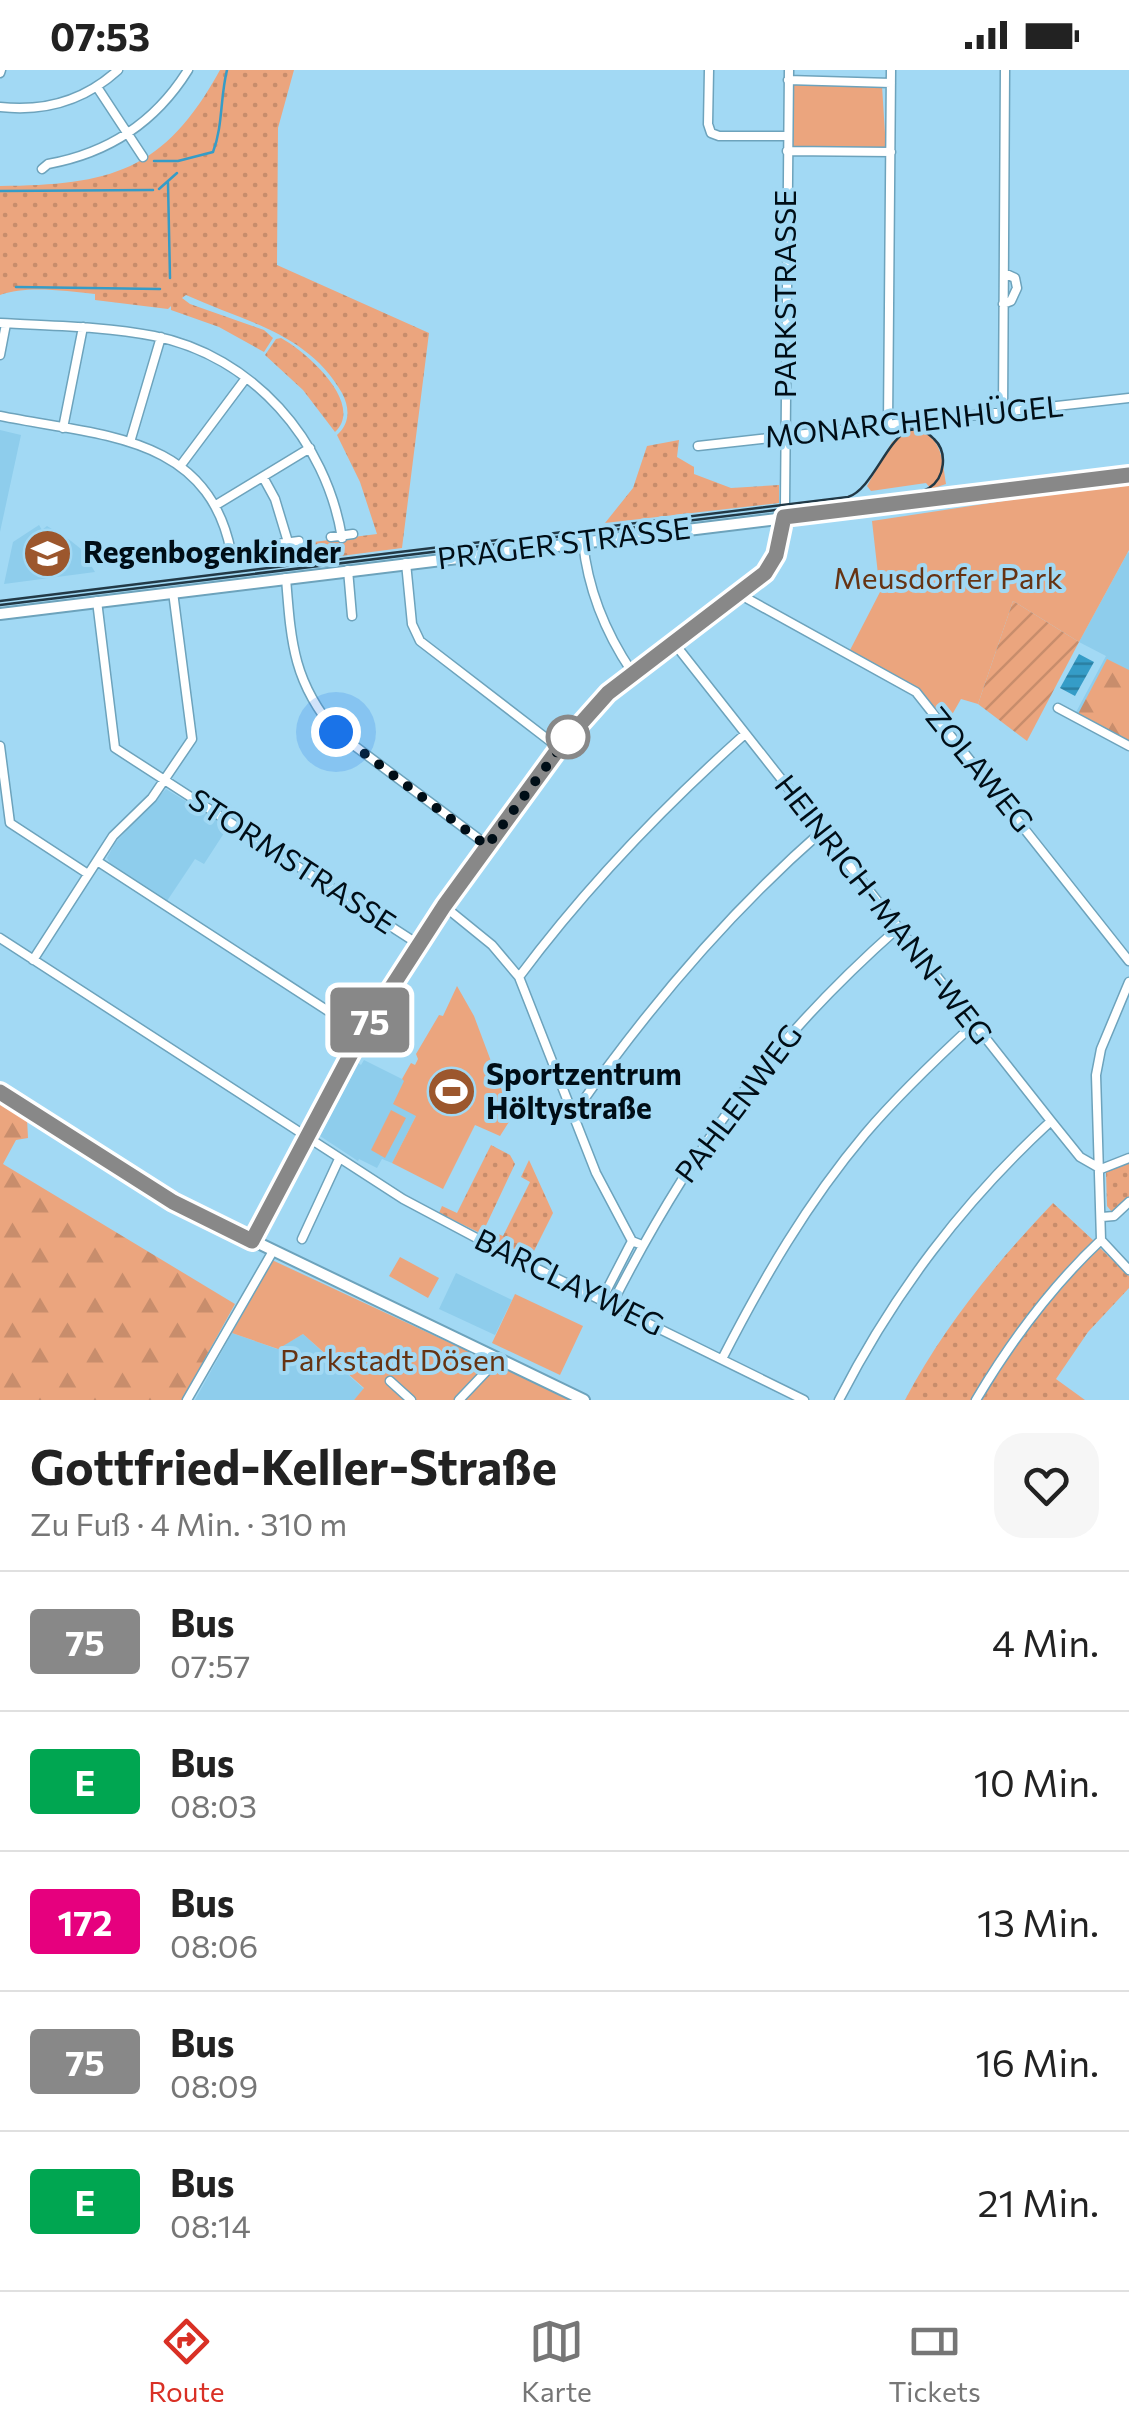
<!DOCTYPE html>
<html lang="de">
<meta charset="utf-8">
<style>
body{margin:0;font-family:Commissioner,sans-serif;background:#f6f6f6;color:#222;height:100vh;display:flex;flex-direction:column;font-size:38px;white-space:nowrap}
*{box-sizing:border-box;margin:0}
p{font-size:32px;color:#767676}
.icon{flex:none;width:55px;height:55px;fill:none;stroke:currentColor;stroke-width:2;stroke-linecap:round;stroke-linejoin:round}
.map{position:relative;height:1330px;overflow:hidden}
.drawer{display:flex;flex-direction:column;background:#fff;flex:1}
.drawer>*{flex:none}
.badge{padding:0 20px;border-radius:8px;font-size:35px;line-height:65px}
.you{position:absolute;width:50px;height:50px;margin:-25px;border:8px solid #fff;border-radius:50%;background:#1a73e8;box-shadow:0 0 0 15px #1a73e833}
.map>.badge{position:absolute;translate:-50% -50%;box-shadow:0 0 0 5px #fff}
.round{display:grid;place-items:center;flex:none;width:105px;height:105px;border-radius:30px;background:#f6f6f6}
.overview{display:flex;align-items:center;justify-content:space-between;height:170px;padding:0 30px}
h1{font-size:48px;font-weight:700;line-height:75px}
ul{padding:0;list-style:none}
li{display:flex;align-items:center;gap:30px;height:140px;padding:0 30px;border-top:2px solid #e0e0e0}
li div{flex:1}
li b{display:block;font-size:38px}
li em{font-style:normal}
li .badge{min-width:110px;font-weight:700;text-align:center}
.status{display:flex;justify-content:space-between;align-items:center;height:70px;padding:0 50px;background:#fff;direction:ltr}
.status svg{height:28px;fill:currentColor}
.menu{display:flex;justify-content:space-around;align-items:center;height:140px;border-top:2px solid #e0e0e0;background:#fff;font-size:28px;color:#767676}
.menu a{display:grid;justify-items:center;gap:5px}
.menu .selected{color:#d93025}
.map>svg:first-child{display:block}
.built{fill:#8ecdec}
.grass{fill:url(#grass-dots)}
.forest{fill:url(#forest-firs)}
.park{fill:#eba57e}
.garden{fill:url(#garden-furrows)}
.water{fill:url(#water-rules)}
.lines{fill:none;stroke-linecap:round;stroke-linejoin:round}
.stream{stroke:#359cc7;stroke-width:2.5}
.minor-casing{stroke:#6da3bc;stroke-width:11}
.major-casing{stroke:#6da3bc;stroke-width:14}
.minor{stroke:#fff;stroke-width:8}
.major{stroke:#fff;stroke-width:10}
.tram{stroke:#223946;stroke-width:2.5}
.line-casing{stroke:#fff;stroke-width:22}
.line{stroke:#888;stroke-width:15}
.walk{stroke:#000e17;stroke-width:10;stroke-dasharray:0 18}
.stop-dot{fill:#fff;stroke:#888;stroke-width:5}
.labels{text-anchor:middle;stroke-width:8;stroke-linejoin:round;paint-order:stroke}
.street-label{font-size:30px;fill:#000e17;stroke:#a2d9f4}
.poi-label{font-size:30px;font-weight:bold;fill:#000e17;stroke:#a2d9f4;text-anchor:start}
.park-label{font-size:30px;fill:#663313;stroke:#a2d9f4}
</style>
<div class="status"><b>07:53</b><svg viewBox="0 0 49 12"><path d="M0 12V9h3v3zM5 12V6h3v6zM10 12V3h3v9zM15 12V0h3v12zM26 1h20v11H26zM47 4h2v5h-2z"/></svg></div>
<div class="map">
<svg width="1129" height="1330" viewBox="0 0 1129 1330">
<defs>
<pattern id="grass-dots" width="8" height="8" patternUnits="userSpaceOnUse" patternTransform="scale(2.5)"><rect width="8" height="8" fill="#eba57e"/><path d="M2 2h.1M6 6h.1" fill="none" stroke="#c88d6c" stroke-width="1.8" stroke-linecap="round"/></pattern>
<pattern id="forest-firs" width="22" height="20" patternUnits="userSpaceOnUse" patternTransform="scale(2.5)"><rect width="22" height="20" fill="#eba57e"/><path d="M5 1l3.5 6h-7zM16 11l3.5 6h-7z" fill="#c88d6c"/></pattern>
<pattern id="garden-furrows" width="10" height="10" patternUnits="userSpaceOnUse" patternTransform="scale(2.5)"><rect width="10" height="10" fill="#eba57e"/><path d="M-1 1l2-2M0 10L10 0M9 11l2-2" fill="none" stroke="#c88d6c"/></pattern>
<pattern id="water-rules" width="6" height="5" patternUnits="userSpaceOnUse" patternTransform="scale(2.5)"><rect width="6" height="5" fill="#359cc7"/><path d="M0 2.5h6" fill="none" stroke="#2a7ea1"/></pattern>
</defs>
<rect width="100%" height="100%" fill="#a2d9f4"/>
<!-- built -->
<path class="built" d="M0 360 21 365 0 462Z
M39 455 42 460 47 456 71 471 81 479 95 502 4 514 13 472Z
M1128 482 1129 483V672L1075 644 1106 586 1079 572Z
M166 719 228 757 204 794 195 789 167 831 111 795 107 788 115 773Z
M364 990 404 1010 416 1046 392 1093 382 1089 377 1098 359 1089 358 1091 320 1066 358 993 361 995Z
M456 1203 512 1230 495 1265 439 1239Z
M232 1263 277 1279 303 1264 364 1319 354 1330H195Z"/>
<!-- grass -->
<path class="grass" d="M220 0H294L278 58 277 195 429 263 402 478 303 491 232 494 233 482 377 464 360 412 337 365C350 354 350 338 342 323 308 263 245 252 186 225L182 228 190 234 264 260 273 268 264 282 219 257 171 240V236L168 239 95 230V224C65 221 27 215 0 225V116C110 115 164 102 220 0Z
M281 268C307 282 365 334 335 362L303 320 265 285 276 269Z
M679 370 677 387 694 397V404L731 418 779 415V433L605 453 633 418 647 376Z
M491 1075 510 1085 515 1094 482 1164 439 1143 442 1136 457 1143Z
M529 1090 553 1143 531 1187 487 1166 489 1160 503 1166 530 1112 521 1107Z
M1129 1092V1130L1112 1142 1107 1136 1106 1102Z
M1053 1133 1094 1171C1045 1218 1005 1271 971 1330H905C944 1256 996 1193 1053 1133Z
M1100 1178 1129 1206V1218L1088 1262 1056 1309 1085 1330H981C1014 1274 1052 1222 1100 1178Z"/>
<!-- forest -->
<path class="forest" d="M1107 589 1129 600V671L1078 644Z
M0 1031 27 1048 28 1068 16 1070 3 1094 235 1234 182 1330H0Z"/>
<!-- park -->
<path class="park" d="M793 12 882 16 886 79 792 76Z
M909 360C942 361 942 388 946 414L931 419 926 413 871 421 867 416 892 372Z
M1129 412V480L1079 572 1013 531 978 634 961 629 945 657 916 622 848 584 880 522 872 451Z
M457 916 474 946 512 1047 500 1066 475 1055 443 1119 392 1093 416 1046 393 1034 404 1011 402 1009 411 993 415 995 418 989 416 984 439 945 443 946Z
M391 1040 406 1048 385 1088 371 1080Z
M400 1187 439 1208 428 1228 389 1206Z
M272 1190 573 1330H354L364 1318 303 1264 278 1279 232 1263Z
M515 1224 583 1256 560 1305 492 1273Z"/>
<!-- garden -->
<path class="garden" d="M1013 531 1079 572 1027 671 978 634Z"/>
<!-- water -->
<path class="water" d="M1079 584 1094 592 1075 626 1060 618Z"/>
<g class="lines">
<!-- stream -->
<path class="stream" d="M154 91H178L213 82C223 56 220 28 227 0
M168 113 170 208
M159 119 177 103
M0 121 153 120
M16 217 160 219"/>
<defs>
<path id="minor" d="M709 0 708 54 711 63 719 66H788
M0 3 1 0
M788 10 891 13
M97 17 143 87
M0 37C45 42 84 31 118 0
M787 81 891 82
M42 99 48 94C109 83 155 53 188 0
M1003 234 1011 231 1017 218 1015 208 1004 203
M0 253C51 256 103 256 154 266 253 286 326 370 342 468
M0 285 6 254
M1003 343 1005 0
M0 346C97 366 208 363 231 482
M888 355 891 0
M63 358 83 257
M130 372 161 267
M698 376 1129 328
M181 395 246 308
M263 407 275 429 288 472
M216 435 310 378
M331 467 353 464
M583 472C588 521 605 562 632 602
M276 474 299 471
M406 493 412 554 420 571 559 678
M348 500 352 546
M286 508C291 572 293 612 336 662L487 775
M739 524 916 622 1129 891
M97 531 115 678 418 874
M674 573 1051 1051 1080 1087 1101 1099
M1058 638 1129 676
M0 676 10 753 88 804
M97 791 362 963
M444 836 492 875 519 907 596 1103 632 1171 642 1175
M0 868 403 1129 499 1180 804 1330
M33 890 113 766 152 728 192 669 173 522
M519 907C586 817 661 739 745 664
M1129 912 1101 979 1096 1005 1101 1170 1129 1200
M573 1045C646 940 725 846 822 761
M306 1067 309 1053 331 1012 418 874 559 678 608 623 765 503 776 485 785 435 789 0
M1101 1099 1129 1088
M1102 1147 1114 1146 1129 1132
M302 1169 339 1089
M252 1171 339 1008
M602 1229 632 1171
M612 1234C690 1081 769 972 898 858
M722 1289C763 1209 807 1133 865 1064 898 1025 935 990 973 955
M390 1311 411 1330
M187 1330 273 1181
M459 1330 498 1289
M839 1330C894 1223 962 1133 1051 1051
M976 1330C1011 1271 1051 1217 1101 1170"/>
<path id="major" d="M0 544 1129 406
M0 1022 173 1132 584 1330"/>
</defs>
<!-- minor casing -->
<use href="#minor" class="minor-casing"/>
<!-- major casing -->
<use href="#major" class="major-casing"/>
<!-- minor -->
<use href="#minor" class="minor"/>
<!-- major -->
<use href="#major" class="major"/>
<!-- tram -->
<path class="tram" d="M0 531 848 427C880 417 896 330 934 369 948 382 945 408 929 418 922 422 913 423 906 424L0 535"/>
</g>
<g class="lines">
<defs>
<path id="line" d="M0 1022 173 1132 252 1171 362 963 444 836 559 678 608 623 765 503 776 485 784 447 1129 405"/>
</defs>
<!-- line casing -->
<use href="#line" class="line-casing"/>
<!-- line -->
<use href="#line" class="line"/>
<!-- walk -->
<path class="walk" d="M336 662 487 776 572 662 568 667"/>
</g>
<!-- icons -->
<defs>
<symbol id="school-disc" viewBox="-11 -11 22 22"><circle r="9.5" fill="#9c572d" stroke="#a2d9f4"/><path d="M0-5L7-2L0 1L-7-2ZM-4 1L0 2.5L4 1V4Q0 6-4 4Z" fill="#fff"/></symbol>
<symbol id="stadium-disc" viewBox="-11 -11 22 22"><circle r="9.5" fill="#9c572d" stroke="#a2d9f4"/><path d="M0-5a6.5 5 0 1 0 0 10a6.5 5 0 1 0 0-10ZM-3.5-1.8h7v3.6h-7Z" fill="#fff"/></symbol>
</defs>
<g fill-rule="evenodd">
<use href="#school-disc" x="20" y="456" width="55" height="55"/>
<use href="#stadium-disc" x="424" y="994" width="55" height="55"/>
</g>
<!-- markers -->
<circle class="stop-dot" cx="568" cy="667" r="20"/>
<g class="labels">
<!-- street labels -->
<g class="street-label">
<text transform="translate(786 224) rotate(-90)" y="10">PARKSTRASSE</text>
<text transform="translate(914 352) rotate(-6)" y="10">MONARCHENHÜGEL</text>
<text transform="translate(564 474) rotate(-7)" y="10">PRAGER STRASSE</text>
<text transform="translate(979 700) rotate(51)" y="10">ZOLAWEG</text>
<text transform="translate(292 792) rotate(33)" y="10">STORMSTRASSE</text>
<text transform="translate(883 840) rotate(52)" y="10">HEINRICH-MANN-WEG</text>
<text transform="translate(739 1034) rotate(-53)" y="10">PAHLENWEG</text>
<text transform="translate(569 1213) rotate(26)" y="10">BARCLAYWEG</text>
</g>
<!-- poi labels -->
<g class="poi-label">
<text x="83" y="493">Regenbogenkinder</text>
<text x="486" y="1015">Sportzentrum<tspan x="486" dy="34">Höltystraße</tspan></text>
</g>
<!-- park labels -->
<g class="park-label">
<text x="948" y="519">Meusdorfer Park</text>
<text x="393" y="1301">Parkstadt Dösen</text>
</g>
</g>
</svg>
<div class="you" style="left:336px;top:662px"></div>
<b class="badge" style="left:370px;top:950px;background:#888;color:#fff">75</b>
</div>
<section class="drawer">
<div class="overview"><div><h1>Gottfried-Keller-Straße</h1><p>Zu Fuß · 4 Min. · 310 m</p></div><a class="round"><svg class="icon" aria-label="heart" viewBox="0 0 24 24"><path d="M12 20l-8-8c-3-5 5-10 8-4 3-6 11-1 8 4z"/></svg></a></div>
<ul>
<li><span class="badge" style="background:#888;color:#fff">75</span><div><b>Bus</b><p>07:57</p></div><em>4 Min.</em></li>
<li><span class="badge" style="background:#00a651;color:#fff">E</span><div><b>Bus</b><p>08:03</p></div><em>10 Min.</em></li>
<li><span class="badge" style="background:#e6007e;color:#fff">172</span><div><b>Bus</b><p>08:06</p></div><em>13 Min.</em></li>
<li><span class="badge" style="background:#888;color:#fff">75</span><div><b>Bus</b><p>08:09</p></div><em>16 Min.</em></li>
<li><span class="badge" style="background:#00a651;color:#fff">E</span><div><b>Bus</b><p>08:14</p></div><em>21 Min.</em></li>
</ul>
</section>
<nav class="menu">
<a class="selected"><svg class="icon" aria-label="directions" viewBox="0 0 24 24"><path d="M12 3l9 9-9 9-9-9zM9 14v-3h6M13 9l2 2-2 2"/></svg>Route</a>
<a><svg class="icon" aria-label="map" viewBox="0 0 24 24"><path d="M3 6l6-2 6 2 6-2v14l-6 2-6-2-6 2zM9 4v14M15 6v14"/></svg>Karte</a>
<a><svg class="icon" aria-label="tickets" viewBox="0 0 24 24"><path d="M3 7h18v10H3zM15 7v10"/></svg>Tickets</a>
</nav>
